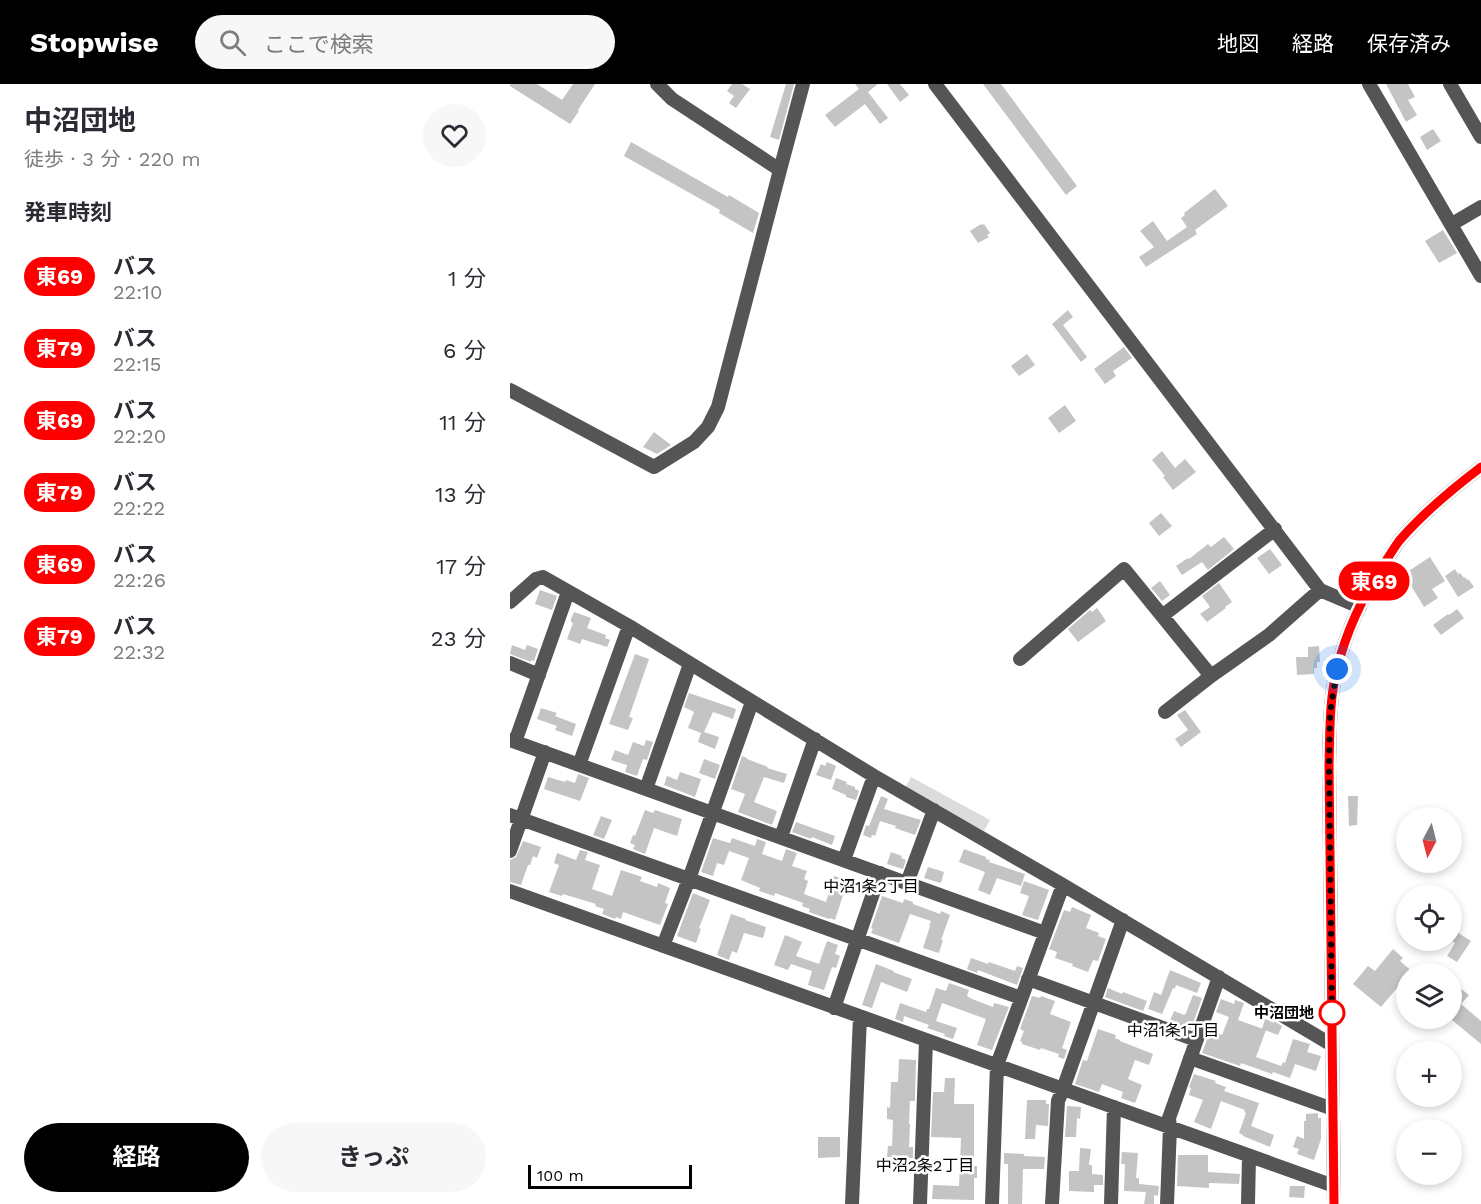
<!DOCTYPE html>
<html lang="ja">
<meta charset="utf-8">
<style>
body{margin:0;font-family:"Work Sans","Noto Sans JP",sans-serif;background:#f7f7f7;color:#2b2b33;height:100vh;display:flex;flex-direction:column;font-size:22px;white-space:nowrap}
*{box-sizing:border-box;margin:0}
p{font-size:20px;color:#7c7c81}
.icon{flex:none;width:33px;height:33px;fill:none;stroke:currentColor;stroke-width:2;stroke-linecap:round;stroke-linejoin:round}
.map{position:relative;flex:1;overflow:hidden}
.side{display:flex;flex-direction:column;background:#fff;width:510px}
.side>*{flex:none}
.badge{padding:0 12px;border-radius:20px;font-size:21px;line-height:39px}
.needle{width:39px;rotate:187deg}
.tools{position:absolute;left:886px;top:723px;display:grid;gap:12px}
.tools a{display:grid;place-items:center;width:66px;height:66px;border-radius:50%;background:#fff;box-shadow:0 3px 9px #0003;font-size:30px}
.scale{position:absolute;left:18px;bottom:15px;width:164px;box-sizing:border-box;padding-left:6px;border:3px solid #000;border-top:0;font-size:16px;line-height:21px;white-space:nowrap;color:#000;-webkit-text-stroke:4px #fff;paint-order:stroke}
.you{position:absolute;width:30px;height:30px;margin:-15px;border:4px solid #fff;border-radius:50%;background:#1a73e8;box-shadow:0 0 0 9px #1a73e833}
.map>.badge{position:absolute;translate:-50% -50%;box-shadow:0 0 0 3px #fff}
h2{padding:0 24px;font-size:22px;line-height:54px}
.round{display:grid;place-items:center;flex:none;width:63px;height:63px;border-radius:32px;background:#f7f7f7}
.head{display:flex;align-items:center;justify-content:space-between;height:102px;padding:0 24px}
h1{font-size:28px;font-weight:700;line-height:45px}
.button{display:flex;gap:12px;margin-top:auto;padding:12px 24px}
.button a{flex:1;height:69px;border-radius:36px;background:#000;color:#fff;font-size:24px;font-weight:700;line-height:69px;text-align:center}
.button a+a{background:#f7f7f7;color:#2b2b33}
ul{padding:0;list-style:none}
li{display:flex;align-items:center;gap:18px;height:72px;padding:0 24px}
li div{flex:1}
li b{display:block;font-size:22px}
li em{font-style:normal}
li .badge{min-width:66px;font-weight:700;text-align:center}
header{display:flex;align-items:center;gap:36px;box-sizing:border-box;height:84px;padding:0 30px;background:#000;color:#fff}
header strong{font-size:28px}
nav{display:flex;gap:33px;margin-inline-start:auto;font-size:21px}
.search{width:420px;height:54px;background:#f7f7f7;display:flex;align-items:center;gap:15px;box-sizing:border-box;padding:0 21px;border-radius:33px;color:#7c7c81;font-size:22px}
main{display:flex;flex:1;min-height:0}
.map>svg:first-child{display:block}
.green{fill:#dcdcdc}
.building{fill:#c4c4c4}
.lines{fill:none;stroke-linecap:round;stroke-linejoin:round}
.minor{stroke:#555;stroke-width:14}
.line-casing{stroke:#fff;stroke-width:14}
.line{stroke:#f00;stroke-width:9}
.walk{stroke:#000;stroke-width:6;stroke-dasharray:0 10.8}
.stop-dot{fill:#fff;stroke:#f00;stroke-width:3}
.labels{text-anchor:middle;stroke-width:5;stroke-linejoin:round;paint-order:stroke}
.stop-label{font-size:15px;font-weight:bold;fill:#000;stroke:#fff;text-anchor:end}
.neighbourhood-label{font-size:16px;fill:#000;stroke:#fff}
</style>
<header>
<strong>Stopwise</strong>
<div class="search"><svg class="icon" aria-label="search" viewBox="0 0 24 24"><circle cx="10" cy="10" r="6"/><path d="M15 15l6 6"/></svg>ここで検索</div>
<nav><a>地図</a><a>経路</a><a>保存済み</a></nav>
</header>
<main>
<section class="side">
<div class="head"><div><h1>中沼団地</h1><p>徒歩 · 3 分 · 220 m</p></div><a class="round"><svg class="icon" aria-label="heart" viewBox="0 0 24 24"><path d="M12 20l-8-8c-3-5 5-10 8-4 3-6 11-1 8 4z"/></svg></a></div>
<h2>発車時刻</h2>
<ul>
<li><span class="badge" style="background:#f00;color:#fff">東69</span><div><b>バス</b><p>22:10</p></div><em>1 分</em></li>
<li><span class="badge" style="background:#f00;color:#fff">東79</span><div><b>バス</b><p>22:15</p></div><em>6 分</em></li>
<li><span class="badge" style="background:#f00;color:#fff">東69</span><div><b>バス</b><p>22:20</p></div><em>11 分</em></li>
<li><span class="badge" style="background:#f00;color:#fff">東79</span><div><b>バス</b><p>22:22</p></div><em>13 分</em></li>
<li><span class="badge" style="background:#f00;color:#fff">東69</span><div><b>バス</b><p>22:26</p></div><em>17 分</em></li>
<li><span class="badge" style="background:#f00;color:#fff">東79</span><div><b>バス</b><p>22:32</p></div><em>23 分</em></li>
</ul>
<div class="button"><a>経路</a><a>きっぷ</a></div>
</section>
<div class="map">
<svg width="971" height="1120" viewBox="0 0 971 1120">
<rect width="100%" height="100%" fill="#fff"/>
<!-- green -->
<path class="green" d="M401 693 480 736 474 747 395 704Z"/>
<!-- building -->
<path class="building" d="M0 0H27L52 16 63 0H85L68 26 69 27 60 40 0 2Z
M222 0H232L240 5 226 24 219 19 224 12 217 7Z
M276 0H284L269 56 260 53Z
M345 0H368L358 8 378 34 370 40 355 20 325 43 315 31 349 5Z
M377 0H390L399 11 390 18Z
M473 0H491L567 102 556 111Z
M876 0H898L905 13 898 16 907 31 896 38Z
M923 45 931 57 917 66 910 53Z
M121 58 218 113 219 111 249 129 243 149 209 129 210 126 114 72Z
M705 105 718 122 685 146 687 150 636 183 629 173 644 163 630 147 643 137 657 157 677 143 671 134 675 131 674 129Z
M471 140 472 141 474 140 480 149 477 151 479 153 468 159 460 147Z
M933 146 947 169 929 179 915 157Z
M558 226 563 233 553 241 577 273 571 278 542 240Z
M614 263 622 274 603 287 606 292 595 300 584 285Z
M517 270 525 281 509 292 501 282Z
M555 321 566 337 549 349 538 334Z
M144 348 161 361 147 370 133 363Z
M652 367 665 384 675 375 686 388 663 406 653 393 655 392 642 376Z
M651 429 662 442 649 452 639 439Z
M714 453 724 465 698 486 692 478 672 491 666 482 678 474 679 475 698 460 701 463Z
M760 465 772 481 759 490 747 474Z
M920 473 935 497 922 505 928 514 914 523 894 490Z
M945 485 948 490 950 489 954 494 955 493 957 496 958 495 964 503 948 513 935 492Z
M650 497 660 511 652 517 641 504Z
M709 499 722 518 715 523 716 524 697 538 690 530 700 523 692 512Z
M30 506 47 512 42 526 25 520Z
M587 524 596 537 568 558 558 545 580 526 582 528Z
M947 525 954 534 931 551 923 541 938 530 939 531Z
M64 528 81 534 77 544 96 551 95 554 100 556 97 563 72 555 70 560 57 555 63 539 61 538V535Z
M2 561 15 566 17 561 28 565 24 577 21 576V578L0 570Z
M809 562 810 578H807V584H804V590L787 591 786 573H798V563Z
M125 570 139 575 119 633 123 634 118 646 99 640Z
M179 609 226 625 223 635 203 628 194 648 209 653 205 665 188 658 191 649 178 644 184 628 174 623Z
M31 624 47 629 45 632 66 640 62 652 45 646 47 642 27 635Z
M675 626 691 648 671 663 665 655 678 646 667 631Z
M136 656 143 658 137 676 133 675 127 692 115 688 117 681 101 676 105 666 118 671 123 658 134 662Z
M232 672 237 674V675L258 683 257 684 277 690 274 699 254 693 244 718 267 727 262 741 228 728 235 710 221 705Z
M194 675 210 681 205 695 189 689Z
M317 678 326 682 321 696 306 691 311 680 315 682Z
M170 688 191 695 185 713 154 701 157 692 167 696Z
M68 690 79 694 70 717 34 705 38 693 55 698 56 696 65 699Z
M326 694 337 698 336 700 345 703V705L349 707 346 716 336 713V711L322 705Z
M371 712 378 715 374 725 411 736 405 751 385 744 386 742 370 737 365 752 362 751 361 754 353 751 356 741 359 742Z
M838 712H848L847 741 839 742Z
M135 726 143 729 145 726 172 735 167 752 144 744 135 770 123 765 125 761 120 759 123 751 125 752Z
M91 732 102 736 94 755 83 751Z
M286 738 325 752 322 761 302 753 301 755 282 748Z
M203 754 220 759 222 754 245 762 247 755 256 758 252 770 272 777 276 765 287 769 282 782 297 787 294 795 298 797 294 810 316 818 324 792 338 796 325 836 320 834 319 835 299 828 300 825 292 822 293 819 265 809 264 812 249 807 250 804 231 796 239 774 219 767 214 781 207 779 203 792 191 788Z
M13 757 31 763 27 774 23 772 20 781H18L11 801 0 798V776L6 773Z
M454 765 476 773V775L480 776 479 778 515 790 511 802 487 794 480 811 468 806 475 788 449 778Z
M70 766 78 768 75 776 90 781 82 805 102 812 111 786 132 793 130 797 147 803 148 799 160 804 155 819 158 820 150 841 113 828 111 835 106 833 105 835 92 830 94 825 85 822 86 820 53 810 52 812 39 808 49 781 44 779 47 769 66 776Z
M381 768 392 772 391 774 396 776 393 785 377 780Z
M418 783 434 788 431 799 414 794Z
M514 797 539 806 528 836 512 831 519 812 510 809Z
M183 809 200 816 189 844 191 845 186 859 167 852Z
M372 812 393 819 394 815 403 818V820L430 830 431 827 440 831 431 856H433L429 869 413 864 420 842H419L421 837 400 830 389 859 361 849 363 845 361 844Z
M562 823 581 831 576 844 589 849 588 852 596 855 588 877 583 876 578 888 562 882 563 880 545 874 547 868 539 865 554 826 560 828Z
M221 830 236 835 235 836 256 843 253 854 234 849 227 869 222 867 219 876 207 871Z
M942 845 961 857 947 878 937 872 945 859 942 857Z
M275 851 292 858 286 872 309 880 317 857 328 861 325 870 330 872 326 884 322 883 314 906 298 901 302 887 281 880 278 886 264 881Z
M883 865 893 874 890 877 905 890H897V901L893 897 871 923 843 900 858 882 865 887Z
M461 874 478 880 479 878 505 887 507 882 513 884 507 901 468 886 467 889 457 885Z
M366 880 384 887 383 888 402 895 397 908 371 898 362 924 352 921Z
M660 886 691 899 687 909 666 901 665 905 663 904 652 930 638 925 644 908 651 911Z
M439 899 459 906 457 912 462 915 483 923 484 919 499 923 482 966 467 961 476 935 432 919 426 937 447 944 443 955 434 952 435 950 417 944 419 941 394 932 393 938 385 935 390 919 416 928 417 925H419L426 904 436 907Z
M598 904 612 910 613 908 637 917 633 927 595 913Z
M950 904 959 911 951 920 971 937V960L942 936V912L943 913Z
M683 911 692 914 681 945 660 937 664 927 674 931 676 929Z
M522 912 530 914 531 912 545 917 540 930 561 938 551 967 552 964 557 966 554 975 548 973 549 970 531 964 530 966 512 960V958L510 957 514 947 510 945Z
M711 915 724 920 725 916 734 919 728 936 756 946 746 973 771 982 773 978 775 979 783 955 800 960 797 968 811 972 806 987 785 980 780 994 763 988 762 990 731 979 730 982 692 969 700 947 712 951 719 933 706 928Z
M755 935 764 939V937L772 942 768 951 752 945Z
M588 945 606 951 605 954 610 956V957L643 970 639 981 625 976 618 995 632 1001 625 1019 611 1014 613 1008 592 1000 589 1008 565 1000 573 976 577 977Z
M389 975 406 976 405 1017H400L399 1040H400L399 1063H403V1074L377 1073 378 1062H382L383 1036 377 1035V1023L380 1024 381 998H388Z
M684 990 706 997 705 999 716 1003 714 1007 749 1019 741 1042 764 1051 760 1063 733 1052V1051L729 1049 736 1029 734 1028 735 1026 711 1017 701 1045 684 1038 693 1016 679 1011 681 1004 679 1003Z
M435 994H445L444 1020H464V1082H467V1094H464V1116L422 1115 423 1101 449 1102 451 1054 421 1053 423 1008H434Z
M517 1016H536V1020H539L538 1042 526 1041 525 1055H515Z
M557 1022 571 1023 570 1035 567 1034 566 1053H555Z
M808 1029V1034H811V1055L804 1076 787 1070 789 1065 783 1063 787 1052 794 1055V1037H796V1030Z
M308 1053H330V1073L308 1074Z
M570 1064 581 1065 579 1081H582V1090L593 1091V1101H584V1108L559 1107V1087H569Z
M612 1068 628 1069 626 1094H629V1100L649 1102 648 1112 644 1111V1120H634L636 1108 614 1107 615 1080H611Z
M494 1069 514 1070V1072L535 1073 534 1085H513L512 1120H498V1080H494Z
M668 1071H698V1088L730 1090 729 1100 699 1099V1104L667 1102Z
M780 1102H795L794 1114 779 1113Z"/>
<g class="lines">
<!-- minor -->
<path class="minor" d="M147 0 162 15 270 86 293 0
M425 0 810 506 850 523
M859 0 971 192
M940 0 971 53
M942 140 971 123
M0 306 144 383 184 358 198 343 208 323 270 86
M0 518 26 495 33 493 119 542 364 692 553 801 822 961
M652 532 765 445
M510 575 614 485 701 592 759 551 810 506
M0 579 29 591
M655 628 701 592
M0 656 535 849
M5 658 58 508
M69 681 119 542
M136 705 180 580
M0 731 511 914
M271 753 305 655
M0 767 35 668
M334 776 364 692
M397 799 424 726
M0 807 824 1102
M153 862 179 795 242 618
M518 895 686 956
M324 924 370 789
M680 974 823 1025
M342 1120 350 933
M410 1120 416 957
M482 1120 487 981 553 801
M542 1120 548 1017 553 1005 613 836
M601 1120 604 1023
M657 1120 660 1043 659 1034 709 893
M738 1120 739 1072
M824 1120 819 681C820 649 819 616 827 585 836 548 853 512 874 480 879 473 884 464 889 457 913 429 942 405 971 383"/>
</g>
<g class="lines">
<defs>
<path id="line" d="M824 1120 819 681C820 649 819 616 827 585 836 548 853 512 874 480 879 472 884 464 889 457 913 429 942 405 971 383"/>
</defs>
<!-- line casing -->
<use href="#line" class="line-casing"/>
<!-- line -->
<use href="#line" class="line"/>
<!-- walk -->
<path class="walk" d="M822 929V938L819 681 820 629 827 585"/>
</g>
<!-- markers -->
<circle class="stop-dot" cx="822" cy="929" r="12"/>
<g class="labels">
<!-- stop labels -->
<g class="stop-label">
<text x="804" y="934">中沼団地</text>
</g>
<!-- neighbourhood labels -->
<g class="neighbourhood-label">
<text x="361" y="808">中沼1条2丁目</text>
<text x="663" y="952">中沼1条1丁目</text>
<text x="415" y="1087">中沼2条2丁目</text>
</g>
</g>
</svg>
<div class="tools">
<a><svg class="needle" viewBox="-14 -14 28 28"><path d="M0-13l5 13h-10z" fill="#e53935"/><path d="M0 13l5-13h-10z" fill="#7c7c81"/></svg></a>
<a><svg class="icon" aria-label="locate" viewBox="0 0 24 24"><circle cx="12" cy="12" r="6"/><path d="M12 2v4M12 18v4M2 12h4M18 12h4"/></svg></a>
<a><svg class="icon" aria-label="layers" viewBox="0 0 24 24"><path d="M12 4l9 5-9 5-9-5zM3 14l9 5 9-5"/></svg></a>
<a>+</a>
<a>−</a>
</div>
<div class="scale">100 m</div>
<div class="you" style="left:827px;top:585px"></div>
<b class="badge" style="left:864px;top:497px;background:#f00;color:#fff">東69</b>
</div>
</main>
